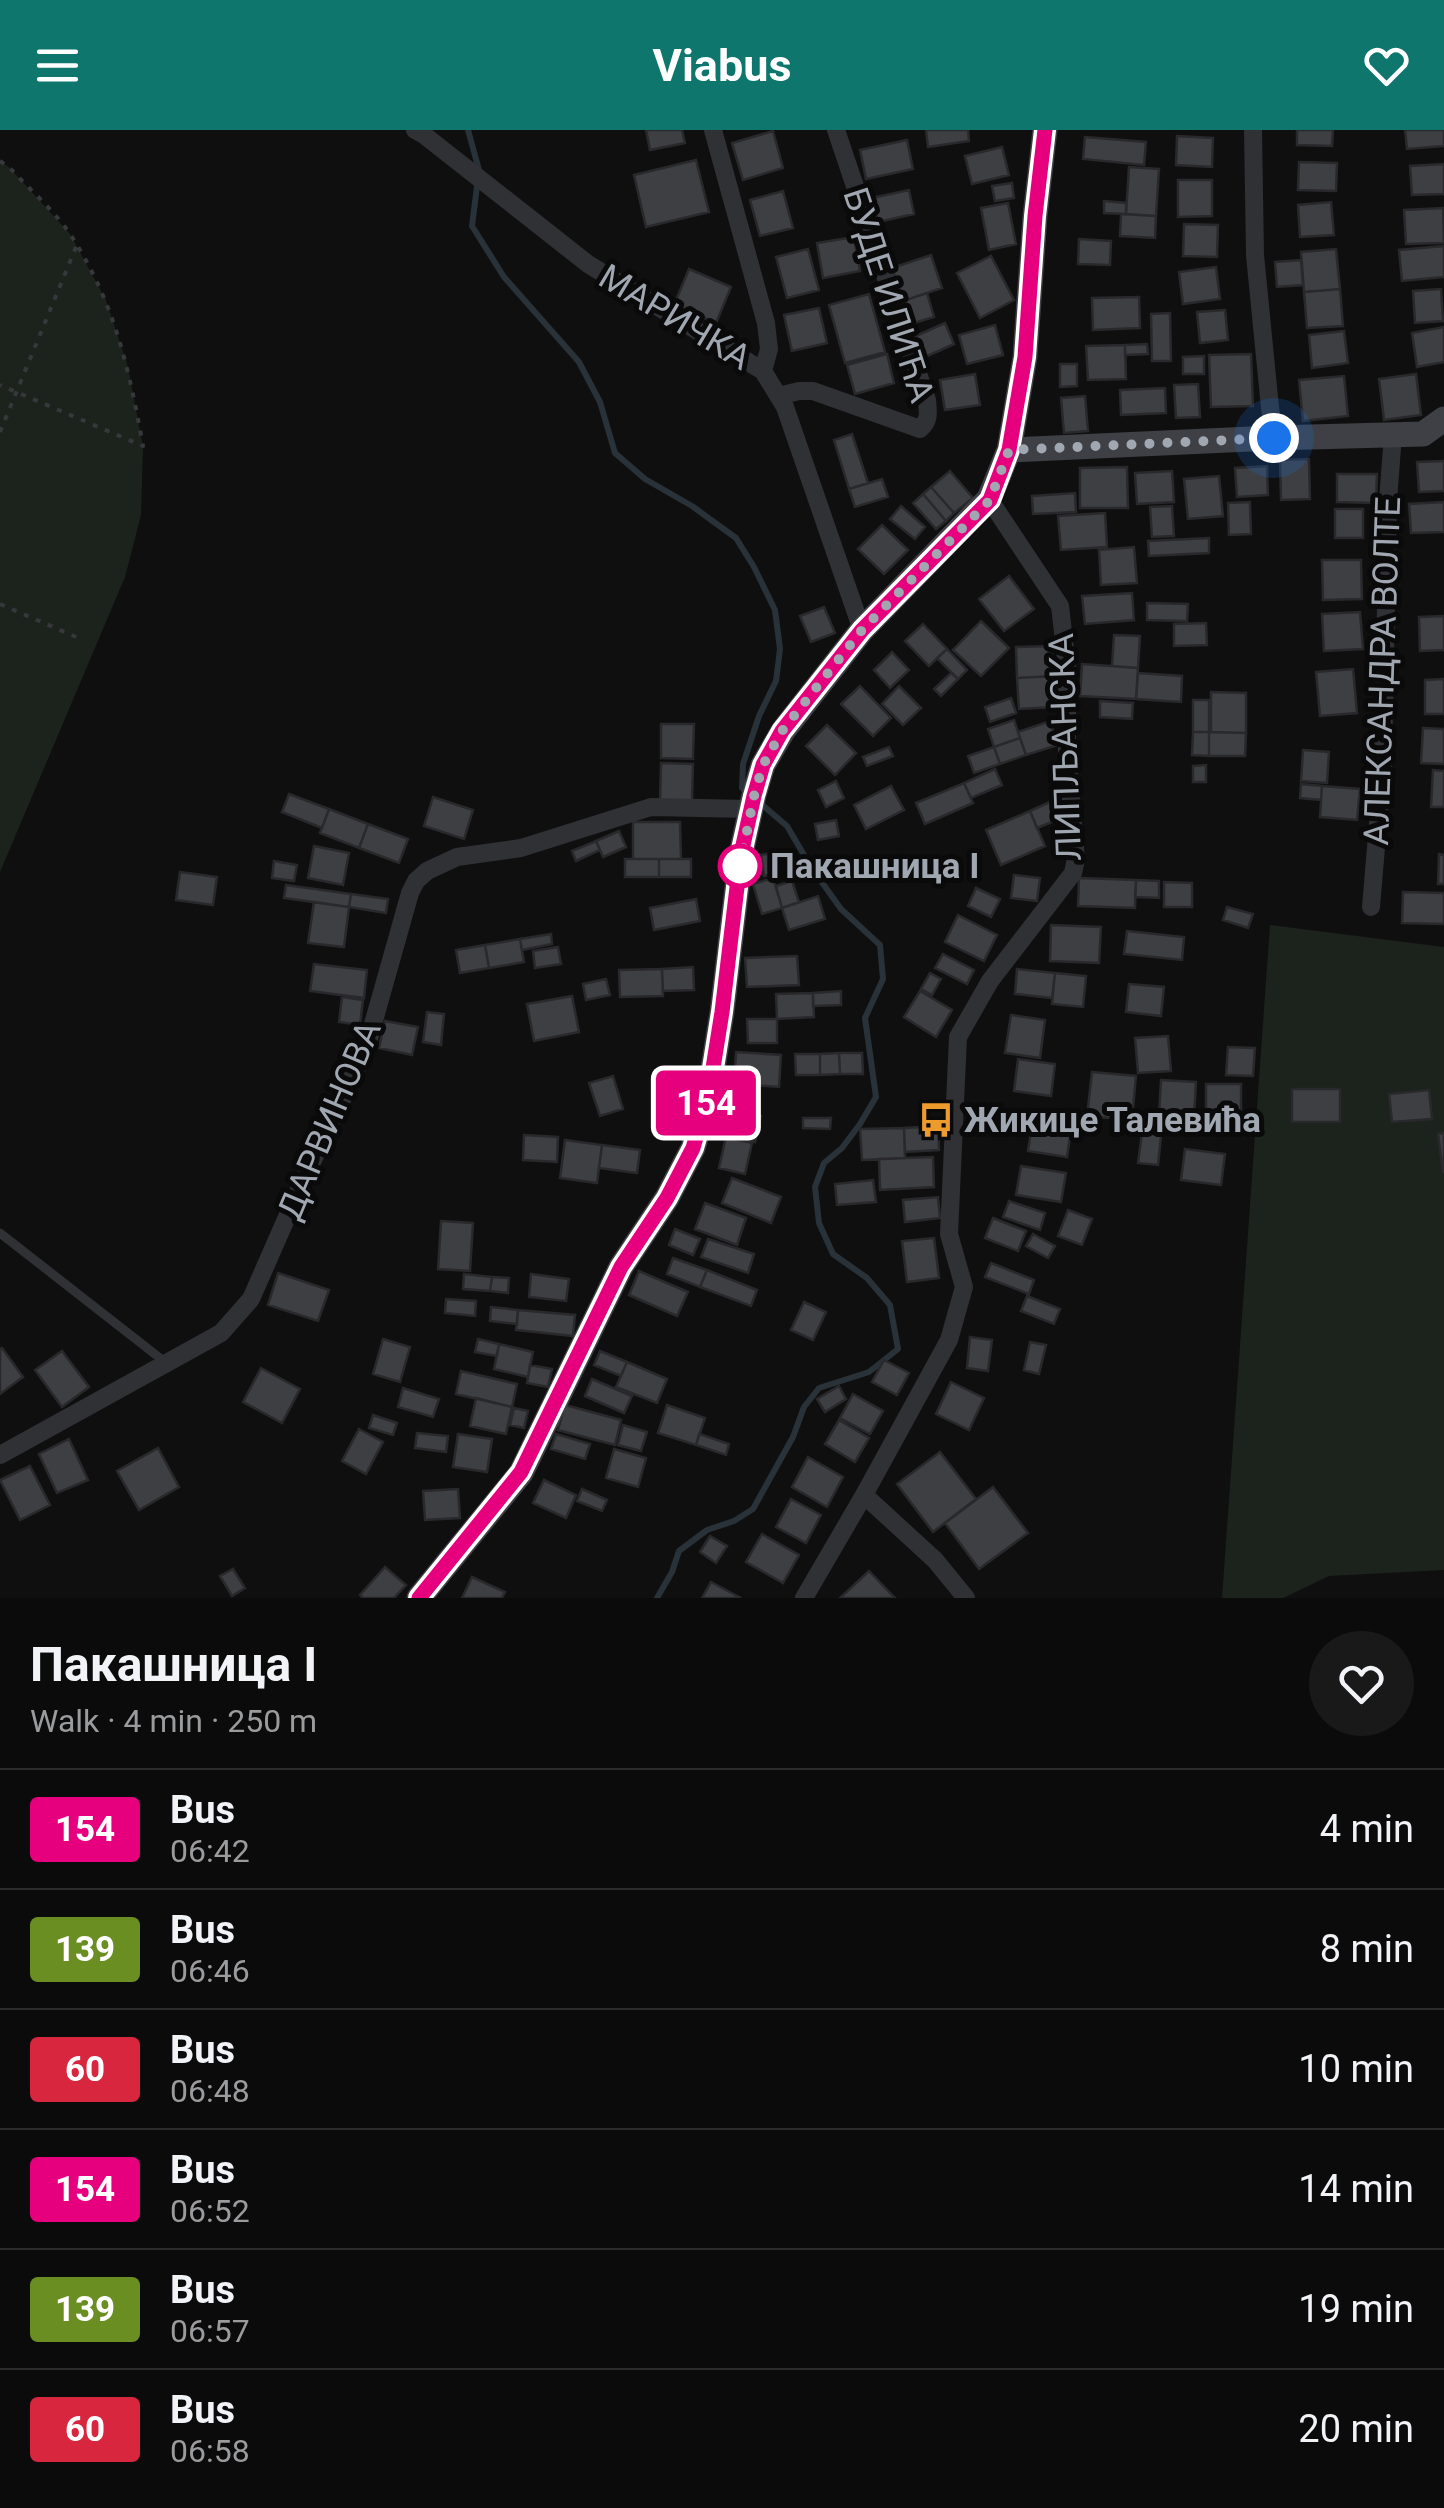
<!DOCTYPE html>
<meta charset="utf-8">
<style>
body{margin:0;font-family:Roboto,sans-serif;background:#19191a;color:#f1f3f6;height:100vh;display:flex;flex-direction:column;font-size:38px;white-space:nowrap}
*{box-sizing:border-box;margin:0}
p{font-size:32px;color:#9a9b9d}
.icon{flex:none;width:55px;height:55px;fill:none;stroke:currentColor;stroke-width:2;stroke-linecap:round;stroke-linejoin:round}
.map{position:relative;height:1468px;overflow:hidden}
.panel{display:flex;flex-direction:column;background:#0b0b0c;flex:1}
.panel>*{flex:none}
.badge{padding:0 20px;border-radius:8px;font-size:35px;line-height:65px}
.you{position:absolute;width:50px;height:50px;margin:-25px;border:8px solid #fff;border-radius:50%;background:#1a73e8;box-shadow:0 0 0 15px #1a73e833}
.map>.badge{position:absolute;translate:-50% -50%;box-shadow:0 0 0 5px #fff}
.round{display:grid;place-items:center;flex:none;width:105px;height:105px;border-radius:52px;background:#19191a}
.headline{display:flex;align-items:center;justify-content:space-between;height:170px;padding:0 30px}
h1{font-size:48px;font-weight:700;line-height:75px}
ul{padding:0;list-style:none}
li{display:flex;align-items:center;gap:30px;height:120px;padding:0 30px;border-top:2px solid #2b2b2d}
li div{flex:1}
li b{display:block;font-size:38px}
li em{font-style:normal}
li .badge{min-width:110px;font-weight:700;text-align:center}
header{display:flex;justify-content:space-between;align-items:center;height:130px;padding:0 30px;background:#0f766e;color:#fff;font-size:45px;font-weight:700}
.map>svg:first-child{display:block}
.green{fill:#1c231c}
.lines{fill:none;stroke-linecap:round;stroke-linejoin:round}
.stream{stroke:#293238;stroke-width:6}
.building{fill:#3e3f43;stroke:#29292c;stroke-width:2.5}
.path{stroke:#36383c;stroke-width:4;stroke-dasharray:5 8;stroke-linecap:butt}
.lane{stroke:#303135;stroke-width:9}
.street{stroke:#303135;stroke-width:18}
.secondary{stroke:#3e4045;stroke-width:25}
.line-casing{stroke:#fff;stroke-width:22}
.line{stroke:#e6007e;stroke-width:15}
.walk{stroke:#a0a7b1;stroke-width:10;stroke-dasharray:0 18}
.stop-dot{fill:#fff;stroke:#e6007e;stroke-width:5}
.labels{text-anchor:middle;stroke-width:10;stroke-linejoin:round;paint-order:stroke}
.street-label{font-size:35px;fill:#a0a7b1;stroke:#0a0a0b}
.stop-label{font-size:35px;font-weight:bold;fill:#a0a7b1;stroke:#0a0a0b;text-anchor:start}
.poi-label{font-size:35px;font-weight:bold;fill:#a0a7b1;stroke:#0a0a0b;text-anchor:start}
</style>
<header><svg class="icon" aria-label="menu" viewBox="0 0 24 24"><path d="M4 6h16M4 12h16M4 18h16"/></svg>Viabus<svg class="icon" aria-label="heart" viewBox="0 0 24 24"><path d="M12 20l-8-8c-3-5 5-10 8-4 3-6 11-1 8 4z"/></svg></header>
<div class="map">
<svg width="1444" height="1468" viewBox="0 0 1444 1468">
<rect width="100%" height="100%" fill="#0f0f10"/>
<!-- green -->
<path class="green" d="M0 31 10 38 70 104 106 170 128 237 143 317 141 385 125 447 0 742Z
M1270 795 1444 817V1440L1329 1446 1283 1468H1222Z"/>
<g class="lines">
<!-- stream -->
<path class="stream" d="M468 0 479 40 472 96 504 147 579 232 600 272 615 323 645 349 692 376 736 408 754 437 775 480 780 519 776 551 759 586 743 634 742 658 746 662
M657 1468 672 1442 679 1421 707 1400 734 1391 753 1379 793 1307 804 1277 819 1258 869 1242 898 1219 890 1175 867 1148 833 1124 819 1093 815 1057 824 1033 842 1018 860 994 876 967 865 888 883 849 880 815 841 779 811 737 787 696 760 673"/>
</g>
<!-- building -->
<path class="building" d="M646 0H682L685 13 650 20Z
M926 0H968L969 11 928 17Z
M1297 0H1333L1332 16 1297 15Z
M1405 0H1444V16L1407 19Z
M773 1 783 38 743 50 732 13Z
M1177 6 1213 8 1212 37 1176 35Z
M1085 7 1146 12 1144 35 1083 29Z
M907 10 913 39 866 49 860 20Z
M1002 17 1009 45 972 54 965 26Z
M696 30 709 82 646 97 634 45Z
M1299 32 1337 33 1336 61 1298 60Z
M1444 34V64L1412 65 1410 36Z
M1129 37 1159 39 1156 86 1126 84Z
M1178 50H1212V86L1178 87Z
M1012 53 1014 68 995 71 992 56Z
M909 60 914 84 878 92 872 68Z
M783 61 793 98 760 106 750 70Z
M1104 71 1126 73V84L1104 83Z
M1331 72 1334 105 1300 107 1298 75Z
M1008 73 1016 114 989 120 981 78Z
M1443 78 1444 113 1406 114 1404 80Z
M1121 84 1156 86 1155 108 1120 106Z
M1184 94 1218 95 1217 127 1183 126Z
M854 107 860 141 823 148 817 113Z
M1079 109 1111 111 1110 135 1078 134Z
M1444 116V147L1402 151 1399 120Z
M808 119 819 160 787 168 776 127Z
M1336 119 1340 159 1304 162 1301 122Z
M931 125 942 158 903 171 892 138Z
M991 126 1014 170 980 188 957 143Z
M1301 130 1303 155 1277 157 1275 132Z
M1216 137 1220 169 1183 174 1179 142Z
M689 139 731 157 716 193 674 175Z
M1340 159 1343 196 1307 198 1304 162Z
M1441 159 1443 191 1415 193 1413 161Z
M927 163 934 187 911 194 903 171Z
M869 164 885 222 845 233 829 175Z
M1139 167 1140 198 1093 200 1092 168Z
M819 178 827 213 792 221 784 185Z
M1225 180 1228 210 1200 213 1197 182Z
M1170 183 1171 231H1152L1151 184Z
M945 193 954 214 925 227 916 206Z
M995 195 1003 225 967 234 959 205Z
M1444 197V232L1417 237 1412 203Z
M1344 201 1348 233 1312 238 1309 205Z
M1147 214 1148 224 1125 225V215Z
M1125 215 1126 249 1088 250 1086 216Z
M887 224 894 253 855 264 847 235Z
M1251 224 1253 276 1211 277 1209 225Z
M1204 226V244H1183V227Z
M1060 234H1077V256L1060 257Z
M975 244 980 275 945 280 940 250Z
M1416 244 1421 285 1384 290 1379 249Z
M1344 246 1348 286 1303 291 1299 250Z
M1198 254 1200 287 1176 288 1174 255Z
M1165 258 1166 283 1121 285 1120 260Z
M1085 266 1088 301 1064 303 1061 268Z
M852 304 868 353 849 359 834 310Z
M1309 329 1310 369 1281 370 1280 330Z
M1444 331V361L1419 362 1417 332Z
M1267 336 1268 365 1237 367 1235 338Z
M1127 337 1128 378H1080V338Z
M950 341 973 368 954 383 931 357Z
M1172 341 1174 372 1137 374 1135 343Z
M1337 344H1377L1376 373 1337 372Z
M1219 346 1223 386 1188 389 1184 349Z
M882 349 888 367 855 377 849 359Z
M931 357 954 383 946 391 923 364Z
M1075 363 1076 382 1033 384 1032 366Z
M923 364 946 391 936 399 913 373Z
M1250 372 1251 404 1229 405 1228 373Z
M1444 372V402L1411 403 1409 374Z
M901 376 925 397 915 409 890 389Z
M1172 376 1174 406 1152 407 1150 377Z
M1335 379H1363V408H1335Z
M1105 383 1107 417 1061 420 1058 386Z
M882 395 908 420 884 444 858 419Z
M1209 408V423L1149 426 1148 411Z
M1134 417 1137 453 1101 455 1099 420Z
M1322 430H1361L1362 469 1323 470Z
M1009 446 1034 479 1004 501 979 469Z
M1132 463 1134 490 1085 494 1082 466Z
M1147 473 1188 474 1187 491 1147 490Z
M824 477 835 503 811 512 800 486Z
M1360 482 1363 519 1324 521 1322 484Z
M1444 486V520L1420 521 1419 487Z
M981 491 1009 518 981 546 953 520Z
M1206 493 1207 515 1174 516V494Z
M923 494 947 519 929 536 905 511Z
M1114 505 1140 506 1138 538 1112 536Z
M1052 516 1054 546 1017 548 1016 517Z
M947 519 967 540 958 549 937 528Z
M892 522 909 540 890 558 874 540Z
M1082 534 1138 538 1136 569 1080 566Z
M1353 539 1357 583 1320 586 1316 542Z
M951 543 958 549 941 566 934 559Z
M1138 543 1182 546 1181 572 1136 569Z
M1054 546 1055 577 1019 579 1017 548Z
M1444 549V584H1425V550Z
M860 556 891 588 873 606 841 574Z
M899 556 921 578 903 595 882 574Z
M1211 562 1246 563V603L1211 602Z
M1011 568 1016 583 990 592 985 577Z
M1193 570H1209V602H1193Z
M1100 571 1133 573 1132 589 1100 587Z
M1014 590 1020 608 994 617 988 599Z
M1050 591 1058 615 1026 625 1018 602Z
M661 594H694L693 629 661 628Z
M827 595 856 623 835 645 806 616Z
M1423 598 1444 599V634L1421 633Z
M1193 602H1209V626L1192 625Z
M1209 602 1246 603 1245 626H1209Z
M1020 608 1026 625 1000 634 994 617Z
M889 617 893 626 867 636 863 627Z
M994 617 1000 634 974 643 968 626Z
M1303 620 1329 622 1327 653 1301 651Z
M661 633 693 634 692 671H660Z
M1206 635V652H1193V636Z
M995 639 1002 655 971 668 964 653Z
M1433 640 1444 641V677H1431Z
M836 651 844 668 826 677 818 660Z
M964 653 973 673 925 694 916 673Z
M1301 654 1322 656 1321 670 1300 668Z
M891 656 904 680 866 699 854 675Z
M1322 656 1360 659 1357 690 1320 687Z
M289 664 329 679 322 698 282 682Z
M433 667 473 680 464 709 424 696Z
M1052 671 1059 689 1037 698 1030 681Z
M329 679 368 694 359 718 320 703Z
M1030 681 1045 716 1001 735 986 700Z
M836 690 839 706 818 710 815 694Z
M633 692H680L681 729H633Z
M368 694 408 709 399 733 359 718Z
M619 701 626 717 603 727 596 711Z
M596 711 600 720 576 731 572 721Z
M314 716 349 723 343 755 308 748Z
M784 721 787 742 764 746 761 725Z
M1439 724 1444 725V754H1438Z
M625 729H659V747H625Z
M659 729H691V747H659Z
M274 731 297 735 294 751 272 748Z
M180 742 217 747 213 775 176 770Z
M1014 745 1040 748 1037 771 1011 768Z
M773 748 782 778 762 784 753 754Z
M1079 748 1136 750 1135 778 1078 776Z
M1136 750 1159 751V768L1135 767Z
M792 751 799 772 782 778 776 756Z
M1164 752 1192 753V777H1164Z
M286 755 351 764 349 777 284 768Z
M976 758 1000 769 991 787 968 776Z
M1403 762 1444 763V794L1402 793Z
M351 764 388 769 386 783 349 777Z
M818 766 825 789 789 800 782 778Z
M696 769 700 791 654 800 650 778Z
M314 772 349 777 344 817 308 813Z
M1227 777 1253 784 1248 798 1223 790Z
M958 785 997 805 984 831 945 812Z
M1051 795 1101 797 1099 833 1050 831Z
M1127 801 1184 807 1182 830 1124 824Z
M551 804 552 814 522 820 520 809Z
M520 809 524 832 489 838 485 815Z
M485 815 489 838 460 843 456 820Z
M558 817 561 834 535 838 533 821Z
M943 824 974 840 967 854 935 838Z
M797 826 799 855 747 857 745 828Z
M314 834 367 840 364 868 310 861Z
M693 837 694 860 663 861 662 839Z
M662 839 663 866 620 867 619 840Z
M1017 839 1055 843 1052 868 1015 864Z
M930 843 941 849 932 865 921 859Z
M1055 843 1086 846 1083 877 1052 874Z
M606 849 610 865 586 870 583 854Z
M1129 854 1164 857 1161 886 1126 882Z
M841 861V875L813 876V863Z
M920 861 952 880 936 907 904 887Z
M813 863 814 887 777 889 776 864Z
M572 866 579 902 534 911 527 874Z
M342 867 363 870 360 895 339 892Z
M427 882 444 884 441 915 423 912Z
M1011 885 1045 890 1040 928 1005 923Z
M747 889H777V913H748Z
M385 891 418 897 412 925 379 918Z
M1168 906 1171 941 1138 943 1135 908Z
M1228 917 1255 918 1253 946 1226 945Z
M736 922 781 925 779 957 734 954Z
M839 923H862L863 944H840Z
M839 923 840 944 820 945V924Z
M795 924H820V945H796Z
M1018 929 1055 934 1051 966 1014 961Z
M1092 942 1136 946 1132 990 1087 986Z
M613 946 623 979 600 986 589 953Z
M1161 950 1196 952 1194 987 1159 985Z
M1206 954H1241V991H1206Z
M1292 959H1340V992H1292Z
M1429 960 1432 989 1392 992 1389 964Z
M728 979 761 986 755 1012 722 1005Z
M803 988H831L830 999 803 998Z
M1032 995 1071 1001 1067 1027 1028 1021Z
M1143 995 1162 997 1158 1035 1138 1033Z
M938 996 939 1020 905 1022 904 998Z
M904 998 905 1028 862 1030 860 999Z
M1444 1003V1042H1443L1438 1004Z
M524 1005 558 1007 557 1032 523 1030Z
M726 1007 752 1013 745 1044 719 1038Z
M565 1010 602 1015 597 1053 560 1048Z
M602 1015 640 1020 637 1043 599 1038Z
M1185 1019 1225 1024 1221 1055 1181 1050Z
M933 1027 934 1057 880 1060 879 1029Z
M1021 1036 1066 1043 1061 1072 1016 1065Z
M732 1048 781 1067 771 1093 722 1073Z
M873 1050 876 1072 837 1075 835 1054Z
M938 1067 940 1088 905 1092 903 1070Z
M1009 1071 1045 1083 1040 1100 1003 1087Z
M705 1073 746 1088 737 1115 695 1099Z
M1068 1080 1092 1089 1082 1115 1058 1106Z
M993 1088 1026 1101 1018 1121 985 1108Z
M441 1091 473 1093 470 1141 438 1139Z
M675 1099 700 1109 693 1125 669 1115Z
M1033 1104 1055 1116 1048 1128 1026 1116Z
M934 1108 939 1148 907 1152 902 1111Z
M708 1109 754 1124 748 1143 701 1127Z
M673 1128 707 1140 700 1157 667 1144Z
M991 1133 1034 1150 1029 1164 985 1147Z
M707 1140 757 1160 751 1176 700 1157Z
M639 1141 688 1162 677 1186 629 1165Z
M278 1143 329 1160 318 1191 268 1175Z
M464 1144 492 1147 490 1161 463 1159Z
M531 1144 569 1149 566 1171 529 1167Z
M492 1147 509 1148 508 1163 490 1161Z
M1027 1166 1060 1179 1054 1194 1021 1181Z
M446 1169 476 1171 475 1186 445 1183Z
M804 1172 826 1182 813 1210 791 1200Z
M491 1177 518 1180 517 1194 490 1191Z
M518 1180 575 1185 573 1206 516 1200Z
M970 1207 992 1210 988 1241 967 1238Z
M383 1209 410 1217 400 1252 373 1244Z
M478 1209 499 1214 497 1226 475 1222Z
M1030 1212 1046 1215 1039 1244 1024 1240Z
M499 1214 533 1222 528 1247 494 1239Z
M2 1218 23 1247 0 1264V1219Z
M62 1221 89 1257 62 1277 35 1240Z
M600 1221 627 1232 621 1246 594 1235Z
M884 1230 909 1243 897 1265 872 1252Z
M627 1232 667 1249 657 1273 616 1257Z
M530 1235 552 1239 548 1257 527 1253Z
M261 1238 300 1259 282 1293 243 1272Z
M461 1241 517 1254 512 1277 456 1264Z
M592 1249 632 1266 624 1283 585 1266Z
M951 1252 984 1268 969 1300 936 1284Z
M839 1256 846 1269 825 1282 817 1269Z
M403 1258 439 1269 433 1287 398 1277Z
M853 1264 883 1281 870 1304 840 1288Z
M476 1268 512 1277 506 1304 470 1296Z
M565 1275 621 1290 615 1315 558 1300Z
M667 1275 705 1288 696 1315 658 1303Z
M514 1278 528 1281 524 1298 510 1295Z
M373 1285 397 1293 393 1305 369 1298Z
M839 1290 869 1308 855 1332 825 1314Z
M623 1295 647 1302 641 1321 618 1315Z
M359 1299 383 1312 366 1344 342 1331Z
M417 1303 448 1306 446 1322 415 1318Z
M458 1304 492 1309 487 1342 453 1337Z
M556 1304 590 1314 585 1329 551 1319Z
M699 1304 729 1314 726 1325 696 1315Z
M69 1309 88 1350 57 1363 39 1324Z
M158 1318 179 1357 139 1380 117 1341Z
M614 1319 646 1328 638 1357 606 1348Z
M940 1322 976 1369 933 1402 897 1354Z
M808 1327 843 1347 827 1377 792 1357Z
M30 1336 50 1375 20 1390 0 1350Z
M544 1350 576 1365 566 1388 533 1373Z
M993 1357 1028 1403 979 1439 945 1393Z
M458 1359 460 1388 425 1390 423 1361Z
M582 1359 607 1370 602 1381 577 1371Z
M791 1369 821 1385 806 1413 776 1397Z
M762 1404 799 1425 783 1453 746 1432Z
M710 1406 727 1416 716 1433 700 1422Z
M385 1437 406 1455 394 1468H363L360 1465Z
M233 1439 245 1458 232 1466 220 1446Z
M869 1441 895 1468H840Z
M472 1447 505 1462 502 1468H462Z
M711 1452 741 1468H702Z"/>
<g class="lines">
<!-- path -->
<path class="path" d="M0 31 10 38C30 60 56 82 72 107 115 174 129 239 143 316L0 255
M0 302 76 117
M0 474 83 510"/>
<!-- lane -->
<path class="lane" d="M0 1103 165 1232"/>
<!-- street -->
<path class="street" d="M415 0 424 5 588 134 763 241 785 277 862 500
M713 0 766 193 769 219 763 241
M1253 0 1255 125 1273 308
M778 266 799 261H813L920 299C930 291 928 282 927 270L836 0
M1371 777 1383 634 1388 370 1393 305
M0 1325 221 1203 251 1169 301 1055 366 919 410 763 416 751 427 741 457 727 521 718 651 677 750 679
M864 1365 935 1430 966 1468
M804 1468 864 1365 949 1210 964 1157 949 1104 958 907 990 851 1073 743 1076 729 1067 623V537L1060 476 989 369"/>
<!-- secondary -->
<path class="secondary" d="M1009 320 1273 308 1423 304 1444 289
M419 1468 521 1343 621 1137 667 1068 693 1018 709 963 722 882 741 724 754 665 763 635 783 601 862 500 989 369 1009 320 1025 227 1035 86 1045 0"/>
</g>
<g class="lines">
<defs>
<path id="line" d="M419 1468 521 1342 621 1137 667 1068 693 1018 709 963 722 882 741 724 754 666 763 635 782 601 862 500 990 370 1009 320 1025 227 1035 86 1045 0"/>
</defs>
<!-- line casing -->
<use href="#line" class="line-casing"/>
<!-- line -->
<use href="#line" class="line"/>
<!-- walk -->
<path class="walk" d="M740 736 754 666 763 635 782 601 862 500 990 370 1009 320 1274 308"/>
</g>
<!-- icons -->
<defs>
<symbol id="bus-bare" viewBox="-9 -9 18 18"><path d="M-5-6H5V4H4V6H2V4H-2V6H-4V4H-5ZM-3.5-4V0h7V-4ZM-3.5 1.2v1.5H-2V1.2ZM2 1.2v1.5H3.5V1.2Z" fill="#ec9b2c" stroke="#0a0a0b" stroke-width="2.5" paint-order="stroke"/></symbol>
</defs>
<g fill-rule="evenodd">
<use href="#bus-bare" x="911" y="965" width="50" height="50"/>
</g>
<!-- markers -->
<circle class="stop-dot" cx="740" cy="736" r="20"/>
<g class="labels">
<!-- street labels -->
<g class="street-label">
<text transform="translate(889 165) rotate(72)" y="12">БУДЕ ИЛИЋА</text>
<text transform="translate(675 187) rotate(31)" y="12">МАРИЧКА</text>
<text transform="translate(1382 541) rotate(-88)" y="12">АЛЕКСАНДРА ВОЛТЕ</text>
<text transform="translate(1065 617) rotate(-92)" y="12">ЛИПЉАНСКА</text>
<text transform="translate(329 990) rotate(-67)" y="12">ДАРВИНОВА</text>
</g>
<!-- stop labels -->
<g class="stop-label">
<text x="770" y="748">Пакашница I</text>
</g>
<!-- poi labels -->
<g class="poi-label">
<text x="964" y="1002">Жикице Талевића</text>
</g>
</g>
</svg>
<div class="you" style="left:1274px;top:308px"></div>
<b class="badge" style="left:706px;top:973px;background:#e6007e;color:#fff">154</b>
</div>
<section class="panel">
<div class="headline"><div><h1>Пакашница I</h1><p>Walk · 4 min · 250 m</p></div><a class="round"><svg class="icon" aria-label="heart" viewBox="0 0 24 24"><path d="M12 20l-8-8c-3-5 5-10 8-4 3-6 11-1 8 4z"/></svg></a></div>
<ul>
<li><span class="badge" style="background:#e6007e;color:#fff">154</span><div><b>Bus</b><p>06:42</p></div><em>4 min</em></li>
<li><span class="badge" style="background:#6b8e23;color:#fff">139</span><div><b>Bus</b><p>06:46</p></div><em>8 min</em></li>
<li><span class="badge" style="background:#d7263d;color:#fff">60</span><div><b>Bus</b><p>06:48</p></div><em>10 min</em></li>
<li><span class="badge" style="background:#e6007e;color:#fff">154</span><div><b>Bus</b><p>06:52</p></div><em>14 min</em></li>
<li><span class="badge" style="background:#6b8e23;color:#fff">139</span><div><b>Bus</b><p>06:57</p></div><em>19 min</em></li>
<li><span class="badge" style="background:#d7263d;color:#fff">60</span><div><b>Bus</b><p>06:58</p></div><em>20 min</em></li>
</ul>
</section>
